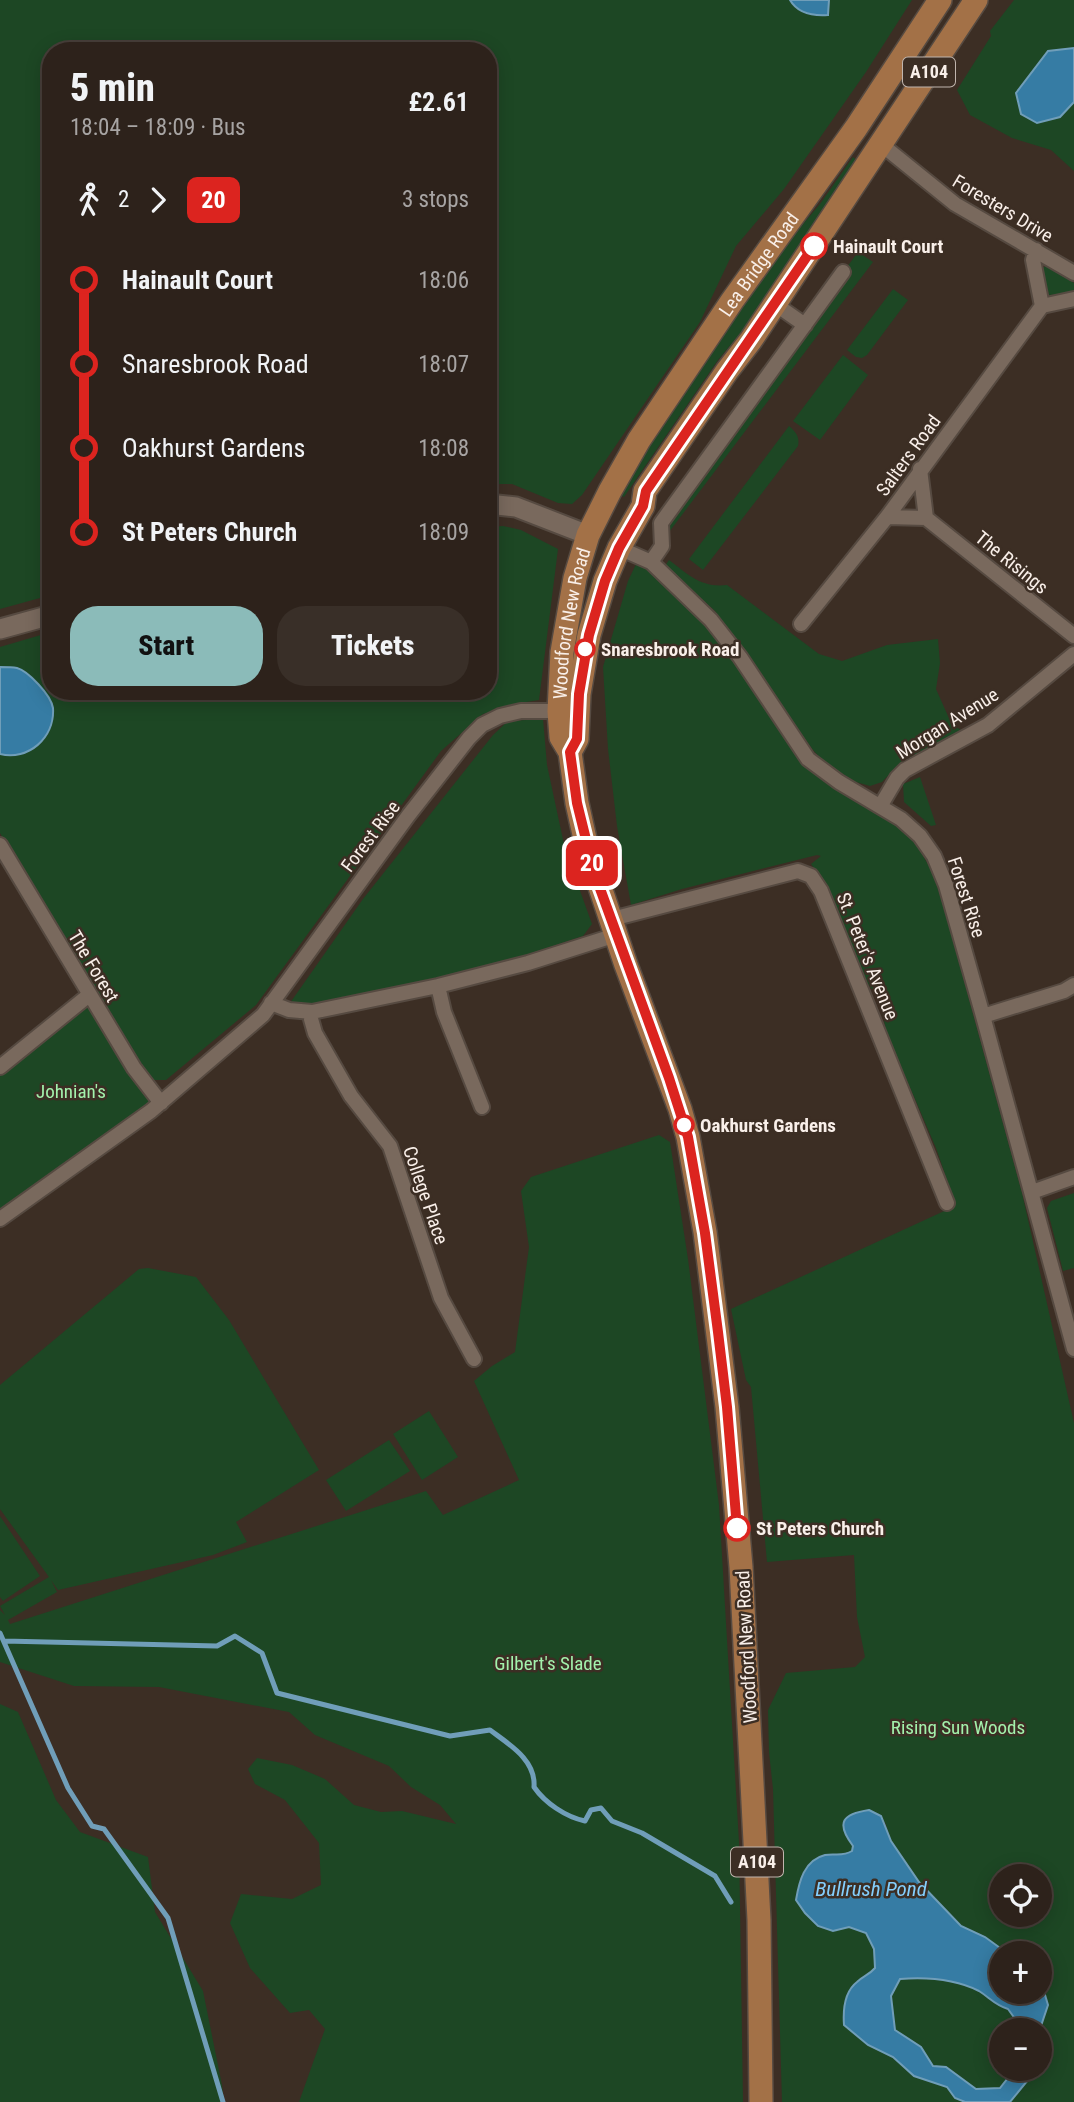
<!DOCTYPE html>
<meta charset="utf-8">
<style>
body{margin:0;font-family:"Roboto Condensed",sans-serif;background:#392f28;color:#f1f3f6;height:100vh;display:flex;flex-direction:column;font-size:26px;white-space:nowrap}
*{box-sizing:border-box;margin:0}
p{font-size:23px;color:#a7a4a3}
.icon{flex:none;width:38px;height:38px;fill:none;stroke:currentColor;stroke-width:2;stroke-linecap:round;stroke-linejoin:round}
.map{position:relative;flex:1;overflow:hidden}
.side{position:absolute;left:42px;top:42px;width:455px;height:658px;display:flex;flex-direction:column;background:#2d221b;border-radius:28px;box-shadow:0 4px 18px #0003,0 0 0 2px #483f3a}
.side>*{flex:none}
.badge{padding:0 14px;border-radius:10px;font-size:24px;line-height:46px}
.buttons{position:absolute;left:989px;top:1864px;display:grid;gap:14px}
.buttons a{display:grid;place-items:center;width:63px;height:63px;border-radius:50%;background:#2d221b;box-shadow:0 4px 18px #0003,0 0 0 2px #483f3a;font-size:35px}
.map>.badge{position:absolute;translate:-50% -50%;box-shadow:0 0 0 4px #fff}
.legs{display:flex;align-items:center;gap:10px;height:77px;padding:0 28px;font-size:23px}
.legs p{margin-inline-start:auto}
.overview{display:flex;align-items:center;justify-content:space-between;height:119px;padding:0 28px}
h1{font-size:38px;font-weight:800;line-height:52px}
.primary-button{display:flex;gap:14px;margin-top:auto;padding:14px 28px}
.primary-button a{flex:1;height:80px;border-radius:28px;background:#8bbbb9;color:#111;font-size:28px;font-weight:800;line-height:80px;text-align:center}
.primary-button a+a{background:#392f28;color:#f1f3f6}
ul{padding:0 28px;list-style:none}
li{display:flex;align-items:center;gap:24px;height:84px;font-size:26px}
li i{display:grid;place-items:center;width:10px;height:100%;margin:0 9px;background:currentColor}
li i::after{content:'';width:18px;height:18px;margin:-9px;border:5px solid;border-radius:50%;background:#2d221b}
li p{margin-inline-start:auto}
li:first-child i{background:linear-gradient(#0000 50%,currentColor 0)}
li:last-child i{background:linear-gradient(currentColor 50%,#0000 0)}
.map>svg:first-child{display:block}
.green{fill:#1d4724;fill-rule:evenodd}
.water{fill:#367ca4;stroke:#709eb9;stroke-width:2}
.lines{fill:none;stroke-linecap:round;stroke-linejoin:round}
.stream{stroke:#709eb9;stroke-width:5}
.minor-casing{stroke:#564a41;stroke-width:18}
.tertiary-casing{stroke:#564a41;stroke-width:23}
.primary-casing{stroke:#564a41;stroke-width:26}
.minor{stroke:#79695d;stroke-width:14}
.tertiary{stroke:#79695d;stroke-width:19}
.primary{stroke:#a37147;stroke-width:23}
.line-1-casing{stroke:#fff;stroke-width:16}
.line-1{stroke:#dc241f;stroke-width:10}
.stop-1-dot{fill:#fff;stroke:#dc241f;stroke-width:3.5}
.labels{text-anchor:middle;stroke-width:5;stroke-linejoin:round;paint-order:stroke}
.shield{fill:#3c2e24;stroke:#c0b5ae;stroke-width:2}
.shield-label{font-size:18px;font-weight:bold;fill:#f9efe9}
.street-label{font-size:19px;fill:#f9efe9;stroke:#3c2e24}
.stop-label{font-size:19px;font-weight:bold;fill:#f9efe9;stroke:#3c2e24;text-anchor:start}
.park-label{font-size:19px;fill:#a3f2ac;stroke:#3c2e24}
.water-label{font-size:21px;font-style:italic;fill:#84cffd;stroke:#3c2e24}
</style>
<div class="map">
<svg width="1074" height="2102" viewBox="0 0 1074 2102">
<rect width="100%" height="100%" fill="#3c2e24"/>
<!-- green -->
<path class="green" d="M0 0H790C798 14 812 16 827 15L829 0H912L866 72 784 189 736 246 700 322 582 495 572 504 558 503 512 484H488V51H51V595L0 609Z
M1014 0H1074V49L1060 117 1074 102V171L1051 150 1012 138 970 115 957 90 991 36 990 31Z
M853 157 860 163 759 311 718 360 624 497 620 495 647 447 774 258 820 204Z
M858 252 873 262 663 540 661 523Z
M1046 266 1074 283V293L1049 295 1042 268Z
M893 289 908 300 867 355 862 358 856 357 847 350Z
M843 355 868 375 820 440 793 421Z
M789 426C796 432 800 437 798 446L703 570 689 559Z
M503 526 521 530 558 549 539 700 520 703 483 714 441 751 256 1005 166 1080H151L139 1071 0 833V647L51 632V691H488V527Z
M669 560C689 575 701 588 727 585L819 654 842 661 887 645 938 639 940 663 936 689 952 725 963 731 901 762 882 782 870 786 856 782 826 764 813 750 715 611 665 566Z
M637 562 668 585 707 628 736 664 805 765 852 800 895 822 914 840 934 875 952 937 1022 1193 1074 1423V2102H1010L1037 2069 1040 2068V2029L1048 2005 1040 1978V1953H1007L985 1937 961 1926 919 1882 891 1841 885 1822 847 1838 853 1846 852 1851 845 1855H824L833 1931 849 1927 866 1933 874 1949 875 1968 868 1976 856 1982 868 2045 893 2057 903 2067 947 2087 955 2098 965 2102H782L773 1789 769 1752 768 1710 786 1673 855 1667 865 1657 857 1617 854 1555 767 1562 751 1387 746 1380 731 1309 953 1207 955 1203 936 1148 887 1034 879 999 858 970 832 895 811 864 821 856 817 855 682 889 631 905 617 826 608 749 603 667 628 581ZM1001 1876H1040V1914H1001Z
M543 719 547 765 565 849 592 924 583 936 492 966 315 1004 290 1003 363 899 493 735 508 721Z
M920 777 936 825 931 826 904 802 903 784Z
M89 995 161 1103 0 1219V1067Z
M659 1135 670 1142 688 1259 719 1505 739 1842 743 2102H299L325 2029 309 2010 290 2013 250 1968 230 1923 241 1894 292 1899 321 1885 319 1843 285 1800 255 1784 248 1769 257 1758 292 1765 325 1779 354 1805 381 1812 402 1811 456 1824 440 1805 411 1787 389 1766 315 1735 289 1712 159 1687 74 1686 0 1662V1610L5 1615 0 1606 49 1577 0 1509V1385L139 1269 148 1268 196 1277 229 1320 319 1470 236 1522 247 1542 213 1555 58 1590 51 1580 57 1592 8 1620 10 1624 426 1491 443 1515 519 1480 474 1381 492 1366 515 1352 529 1247 521 1191 531 1177Z
M1074 1193V1268L1063 1271 1047 1208 1051 1201Z
M429 1411 458 1457 422 1480 393 1434Z
M389 1440 410 1471 346 1511 326 1480Z
M0 1516 40 1576 3 1601 0 1597Z
M0 1704 18 1712 56 1800 80 1832 148 1857 155 1912 203 1991 222 2085 224 2102H0Z
M921 1977C940 1980 961 1982 978 1991 990 1998 993 2005 1008 2009L1018 2023 1020 2030H1001V2068L1015 2069 1000 2088 976 2089 946 2067 933 2066 921 2047 895 2030 891 1996 900 1978Z"/>
<!-- water -->
<path class="water" d="M790 0H829L828 15C813 16 798 14 790 0Z
M1074 48V102L1060 117 1037 123 1021 114 1016 93 1048 51Z
M0 667C5 667 12 667 17 668 28 671 51 695 53 708 55 738 28 761 0 754Z
M869 1810 881 1816 891 1841 919 1882 961 1926 985 1937 1007 1953H1001V1992H1040V1978L1048 2005 1040 2029V2054V2030H1020L1018 2023 1008 2009C995 2005 990 1998 979 1991 955 1979 926 1977 900 1979L891 1996 895 2030 921 2047 933 2066 946 2067 976 2089 1000 2088 1015 2069H1037L1010 2102H965L955 2098 947 2087 914 2076 893 2057 868 2045 844 2025C843 2011 844 1992 857 1982 863 1976 869 1975 875 1968L874 1949 866 1933 849 1927 833 1931 818 1926 805 1913 796 1900C799 1882 804 1860 825 1855 835 1853 842 1857 852 1851L853 1846C835 1822 843 1814 869 1810Z"/>
<g class="lines">
<!-- stream -->
<path class="stream" d="M0 1633 68 1788 92 1826 104 1829 168 1918 223 2102
M4 1641 217 1646 235 1636 262 1653 277 1693 450 1736 490 1730C510 1745 536 1760 534 1787 545 1803 566 1817 585 1821L591 1810 601 1808 612 1821 642 1833 715 1876 731 1902"/>
<defs>
<path id="minor" d="M882 145 955 204 1074 273
M1036 250 1033 260 1042 306
M775 304 805 325
M920 469 926 518
M887 517 926 518 1074 636
M619 548 651 562 711 620 740 657 808 759 839 782 901 819 920 836 934 856 946 885 983 1016 1074 1349
M651 562 662 546 661 523 843 272
M801 624 887 517 1042 306 1074 299
M881 805 897 778 905 770 988 725 1074 654
M0 845 134 1068 161 1103
M612 919 798 871 811 876 821 891 947 1203
M438 986 444 1012 482 1107
M271 1003 289 1010 312 1012 438 986 528 963 616 935
M312 1012 311 1019 315 1033 351 1096 390 1146 441 1298 474 1359
M983 1016 1064 991 1074 985
M0 1067 89 995
M1032 1192 1074 1177
M0 1219 151 1111 263 1015 408 816 469 738 482 725 500 716 521 711H559"/>
<path id="tertiary" d="M488 504 516 507 588 535
M0 629 51 615"/>
<g id="primary">
<path d="M570 752 577 739 579 694 589 635 605 581 619 548 643 506 645 491 727 371 751 340 976 0"/>
<path id="s1" d="M761 2102 759 1920 741 1567 727 1407 705 1232 688 1137 680 1109 626 965 587 848 577 803 570 752 561 737 559 711 562 652 575 578 588 535 610 491 639 440 732 301 856 128 940 0"/>
</g>
</defs>
<!-- minor casing -->
<use href="#minor" class="minor-casing"/>
<!-- tertiary casing -->
<use href="#tertiary" class="tertiary-casing"/>
<!-- primary casing -->
<use href="#primary" class="primary-casing"/>
<!-- minor -->
<use href="#minor" class="minor"/>
<!-- tertiary -->
<use href="#tertiary" class="tertiary"/>
<!-- primary -->
<use href="#primary" class="primary"/>
</g>
<g class="lines">
<defs>
<path id="line-1" d="M737 1528 727 1407 718 1332 705 1233 688 1137 669 1078 594 872 577 803 570 752 577 739 579 694 589 635 605 581 619 548 643 506 646 491 814 246"/>
</defs>
<!-- line-1 casing -->
<use href="#line-1" class="line-1-casing"/>
<!-- line-1 -->
<use href="#line-1" class="line-1"/>
</g>
<!-- markers -->
<g class="stop-1-dot">
<circle cx="814" cy="246" r="12"/>
<circle cx="585" cy="649" r="9"/>
<circle cx="684" cy="1125" r="9"/>
<circle cx="737" cy="1528" r="12"/>
</g>
<g class="labels">
<!-- shield labels -->
<g class="shield">
<rect x="903" y="57.5" width="52" height="29" rx="5"/>
<rect x="731" y="1847.5" width="52" height="29" rx="5"/>
</g>
<g class="shield-label">
<text x="929" y="78">A104</text>
<text x="757" y="1868">A104</text>
</g>
<!-- street labels -->
<g class="street-label">
<text transform="translate(1003 208) rotate(31)" y="7">Foresters Drive</text>
<text dy="7" stroke="none"><textPath href="#s1" startOffset="1916">Lea Bridge Road</textPath></text>
<text transform="translate(908 455) rotate(-54)" y="7">Salters Road</text>
<text transform="translate(1012 562) rotate(39)" y="7">The Risings</text>
<text dy="7" stroke="none"><textPath href="#s1" startOffset="1505">Woodford New Road</textPath></text>
<text transform="translate(947 723) rotate(-32)" y="7">Morgan Avenue</text>
<text transform="translate(370 836) rotate(-53)" y="7">Forest Rise</text>
<text transform="translate(967 897) rotate(72)" y="7">Forest Rise</text>
<text transform="translate(868 956) rotate(68)" y="7">St. Peter's Avenue</text>
<text transform="translate(94 966) rotate(59)" y="7">The Forest</text>
<text transform="translate(426 1195) rotate(71)" y="7">College Place</text>
<text transform="translate(746 1647) rotate(-93)" y="7">Woodford New Road</text>
</g>
<!-- stop labels -->
<g class="stop-label">
<text x="833" y="253">Hainault Court</text>
<text x="601" y="656">Snaresbrook Road</text>
<text x="700" y="1132">Oakhurst Gardens</text>
<text x="756" y="1535">St Peters Church</text>
</g>
<!-- park labels -->
<g class="park-label">
<text x="71" y="1098">Johnian's</text>
<text x="548" y="1670">Gilbert's Slade</text>
<text x="958" y="1734">Rising Sun Woods</text>
</g>
<!-- water labels -->
<g class="water-label">
<text x="871" y="1896">Bullrush Pond</text>
</g>
</g>
</svg>
<div class="buttons">
<a><svg class="icon" aria-label="locate" viewBox="0 0 24 24"><circle cx="12" cy="12" r="6"/><path d="M12 2v4M12 18v4M2 12h4M18 12h4"/></svg></a>
<a>+</a>
<a>−</a>
</div>
<b class="badge" style="left:592px;top:863px;background:#dc241f;color:#fff">20</b>
<section class="side">
<div class="overview"><div><h1>5 min</h1><p>18:04 – 18:09 · Bus</p></div><b>£2.61</b></div>
<div class="legs"><svg class="icon" aria-label="walk" viewBox="0 0 24 24"><circle cx="13" cy="4" r="2"/><path d="M13 8l-2 6 4 7M11 14l-3 7M7 12l3-4h3l4 4"/></svg>2<svg class="icon" aria-label="forward" viewBox="0 0 24 24"><path d="M9 5l7 7-7 7"/></svg><b class="badge" style="background:#dc241f;color:#fff">20</b><p>3 stops</p></div>
<ul>
<li><i style="color:#dc241f"></i><b>Hainault Court</b><p>18:06</p></li>
<li><i style="color:#dc241f"></i><span>Snaresbrook Road</span><p>18:07</p></li>
<li><i style="color:#dc241f"></i><span>Oakhurst Gardens</span><p>18:08</p></li>
<li><i style="color:#dc241f"></i><b>St Peters Church</b><p>18:09</p></li>
</ul>
<div class="primary-button"><a>Start</a><a>Tickets</a></div>
</section>
</div>
